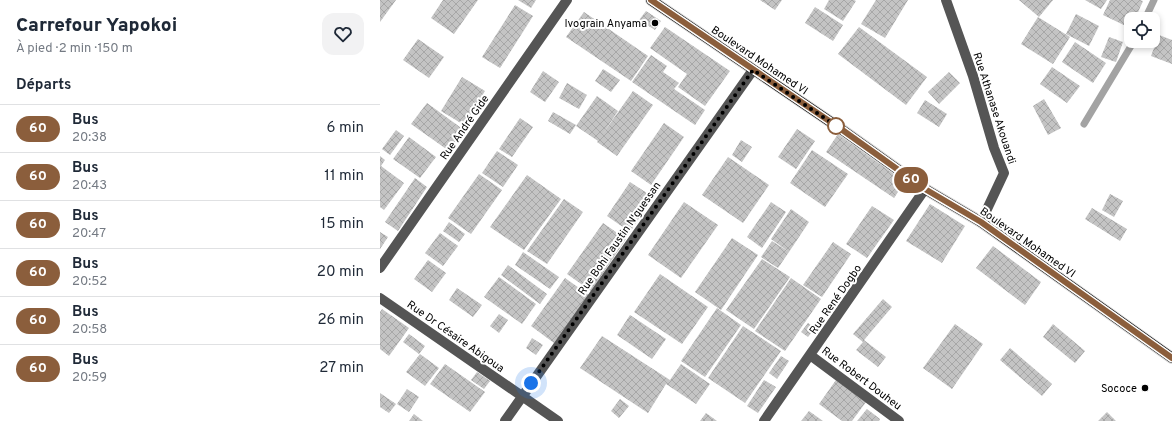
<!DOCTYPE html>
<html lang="fr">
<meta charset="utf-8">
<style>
body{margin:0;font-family:Overpass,sans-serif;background:#f2f2f3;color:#1f2937;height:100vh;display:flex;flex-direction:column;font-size:15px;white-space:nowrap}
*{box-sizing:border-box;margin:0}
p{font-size:13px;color:#747a83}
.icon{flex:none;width:22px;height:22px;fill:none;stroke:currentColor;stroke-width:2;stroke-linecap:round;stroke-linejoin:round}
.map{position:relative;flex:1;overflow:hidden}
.sheet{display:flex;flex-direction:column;background:#fff;width:380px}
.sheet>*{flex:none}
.badge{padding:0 8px;border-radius:13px;font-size:14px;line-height:26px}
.buttons{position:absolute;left:744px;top:12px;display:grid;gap:8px}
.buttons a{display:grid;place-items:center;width:36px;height:36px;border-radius:8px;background:#fff;box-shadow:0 2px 6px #0003;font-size:20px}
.you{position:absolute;width:20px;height:20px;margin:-10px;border:3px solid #fff;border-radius:50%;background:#1a73e8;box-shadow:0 0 0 6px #1a73e833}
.map>.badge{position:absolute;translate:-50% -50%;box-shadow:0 0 0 2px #fff}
h2{padding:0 16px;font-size:15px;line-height:36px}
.round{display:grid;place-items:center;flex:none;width:42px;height:42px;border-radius:12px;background:#f2f2f3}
.head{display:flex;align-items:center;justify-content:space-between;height:68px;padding:0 16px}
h1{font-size:19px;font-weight:800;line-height:30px}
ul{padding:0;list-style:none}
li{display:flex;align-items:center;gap:12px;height:48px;padding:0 16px;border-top:1px solid #e0e1e3}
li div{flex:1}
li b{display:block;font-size:15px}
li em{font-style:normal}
li .badge{min-width:44px;font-weight:700;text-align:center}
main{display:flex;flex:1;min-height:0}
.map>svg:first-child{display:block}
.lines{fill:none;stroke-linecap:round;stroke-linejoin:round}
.stream{stroke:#a3a3a3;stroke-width:7}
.building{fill:url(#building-cross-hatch)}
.major-casing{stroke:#dbdbdb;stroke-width:12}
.minor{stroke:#555;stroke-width:10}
.major{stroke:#000;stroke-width:10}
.line-casing{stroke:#fff;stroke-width:9}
.line{stroke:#8b5e3c;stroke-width:6}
.walk{stroke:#000;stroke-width:4;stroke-dasharray:0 7.2}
.poi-dot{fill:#000;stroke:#fff;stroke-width:1.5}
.stop-dot{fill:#fff;stroke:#8b5e3c;stroke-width:2}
.labels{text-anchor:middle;stroke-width:4;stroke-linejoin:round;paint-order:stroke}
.poi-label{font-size:11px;fill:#000;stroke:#fff;text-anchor:end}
.street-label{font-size:11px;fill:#000;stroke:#fff}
</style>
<main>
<section class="sheet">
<div class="head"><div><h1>Carrefour Yapokoi</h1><p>À pied · 2 min · 150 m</p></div><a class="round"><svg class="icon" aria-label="heart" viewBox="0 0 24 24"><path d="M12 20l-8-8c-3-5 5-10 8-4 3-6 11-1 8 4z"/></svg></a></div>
<h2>Départs</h2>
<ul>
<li><span class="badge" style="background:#8b5e3c;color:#fff">60</span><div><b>Bus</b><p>20:38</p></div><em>6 min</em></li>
<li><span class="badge" style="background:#8b5e3c;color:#fff">60</span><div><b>Bus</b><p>20:43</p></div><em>11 min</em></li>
<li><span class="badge" style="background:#8b5e3c;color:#fff">60</span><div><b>Bus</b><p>20:47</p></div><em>15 min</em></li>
<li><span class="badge" style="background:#8b5e3c;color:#fff">60</span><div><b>Bus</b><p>20:52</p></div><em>20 min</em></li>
<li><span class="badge" style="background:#8b5e3c;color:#fff">60</span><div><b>Bus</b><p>20:58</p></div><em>26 min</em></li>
<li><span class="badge" style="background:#8b5e3c;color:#fff">60</span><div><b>Bus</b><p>20:59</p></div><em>27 min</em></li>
</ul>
</section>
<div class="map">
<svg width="792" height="421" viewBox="0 0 792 421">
<defs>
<pattern id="building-cross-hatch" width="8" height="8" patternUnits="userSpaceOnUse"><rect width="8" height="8" fill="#c4c4c4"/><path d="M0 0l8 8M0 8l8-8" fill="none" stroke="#a7a7a7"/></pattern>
</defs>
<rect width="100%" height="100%" fill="#fff"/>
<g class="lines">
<!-- stream -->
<path class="stream" d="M765 19 774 0
M704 124 754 41"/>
</g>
<!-- building -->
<path class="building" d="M0 0H16L0 22Z
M63 0H98L74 34 51 18Z
M138 0H156L151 8Z
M380 0H402L395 10Z
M449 0H474L476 1 463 21 444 9Z
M496 0H528L505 38 481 24Z
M639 0H673L659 17Z
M705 0H727L721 9Z
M730 0H760L763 1 755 19H751L750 28 723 15Z
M135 5 153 16 120 68 102 57Z
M435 7 463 25 453 41 425 23Z
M266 11 281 21 275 30 259 20Z
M204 12 268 56 251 81 186 37Z
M696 14 719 26 709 46 686 34Z
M658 17 690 37 673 64 641 44Z
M285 27 350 71 325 106 298 87 307 74 270 48Z
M479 27 547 77 526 105 458 54Z
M779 35 792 40V64L771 56Z
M729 37 743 42 736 62 721 57Z
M38 39 64 57 49 78 23 60Z
M695 42 726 63 713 83 682 62Z
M271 55 287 66 283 72 299 83 294 89 325 110 315 125 252 82Z
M672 67 700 86 687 103 660 84Z
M223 69 240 80 231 92 215 81Z
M163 71 179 82 165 102 150 92Z
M569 72 580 83 559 104 548 92Z
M82 77 105 91 84 125 61 111Z
M187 83 207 95 199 109 179 98Z
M253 91 273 105 237 156 217 142Z
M217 96 238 111 218 141 196 126Z
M664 99 681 128 668 135 653 106Z
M545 100 567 114 559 127 537 113Z
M47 103 84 130 69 151 31 124Z
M173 112 196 125 190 134 168 121Z
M140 118 153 127 132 157 119 149Z
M284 123 304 137 271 185 251 171Z
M417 129 435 141 416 169 398 157Z
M16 130 24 136 10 155 2 149Z
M458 134 526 180 514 198 446 152Z
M29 137 56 157 40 178 13 159Z
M361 140 372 147 362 162 352 155Z
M432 150 468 174 445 207 410 183Z
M117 151 138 165 123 187 102 173Z
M0 156 5 160 1 166 24 183 4 210 0 207Z
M348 157 389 185 363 223 322 195Z
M99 174 122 190 91 234 68 218Z
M147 175 181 199 144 250 110 227Z
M35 178 47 187 18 231 5 222Z
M250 182 273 197 250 232 227 216Z
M730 194 743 201 734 217 722 210Z
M184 199 203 212 167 264 147 251Z
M304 202 338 225 301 278 268 255Z
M391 202 406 212 382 248 367 237Z
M550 204 585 226 562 263 526 241Z
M492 206 514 220 487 258 466 244Z
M712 208 747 229 740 241 705 219Z
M411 209 429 222 409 252 391 239Z
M69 222 85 234 79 242 63 231Z
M223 223 246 239 211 291 187 274Z
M0 232 8 237 0 249Z
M60 233 78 246 63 266 45 253Z
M352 238 378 255 341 310 315 292Z
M392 241 409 252 398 268 381 257Z
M453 242 471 254 442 297 423 285Z
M613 246 661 282 645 305 596 268Z
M143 252 179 277 170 289 135 265Z
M382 259 410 277 374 329 346 310Z
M48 260 66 273 52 292 34 279Z
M128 265 167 294 160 304 121 275Z
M280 274 328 307 302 344 254 312Z
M119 277 156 304 142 324 104 297Z
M185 278 209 295 174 343 151 326Z
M411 278 441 299 405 351 375 331Z
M77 288 102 305 93 317 69 300Z
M503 299 512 307 484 340 506 357 498 367 476 350 483 342 473 334Z
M337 308 361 325 325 377 301 361Z
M2 309 29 328 9 356 0 349V312Z
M119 314 128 320 119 333 110 326Z
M250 315 286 339 272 359 237 335Z
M428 323 435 328 428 337 421 332Z
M575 324 603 344 572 389 543 368Z
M673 324 705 351 695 363 663 337Z
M363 326 401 351 365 403 328 378Z
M29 334 45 346 39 354 23 342Z
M222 336 290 380 301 364 330 384 316 404 286 384 268 413 200 368Z
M152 338 163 345 156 355 146 348Z
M630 348 672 384 662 396 620 360Z
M40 354 59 368 45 386 26 372Z
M401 356 409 361 397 379 389 373Z
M65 364 105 392 90 412 50 384Z
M97 372 110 381 104 389 91 380Z
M384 380 396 387 378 413 367 406Z
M456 380 486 402 472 421H462L439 404Z
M27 389 39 397 29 412 17 404Z
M0 393 16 404 9 413 0 407Z
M240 399 249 406 239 418 231 411Z
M487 409 500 419 499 421H477Z
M429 411 443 421H421Z
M727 412 736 421H718Z
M326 413 337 421H320Z
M34 414 43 421H29Z"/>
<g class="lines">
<defs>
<path id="major" d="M271 0 461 129 545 189 601 222 792 358"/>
</defs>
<!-- major casing -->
<use href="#major" class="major-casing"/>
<!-- minor -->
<path class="minor" d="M566 0 593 76 614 148 624 173 601 222
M0 268 187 0
M0 298 178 421
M430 355 519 421
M125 421 373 70
M384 421 545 189"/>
<!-- major -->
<use href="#major" class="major"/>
</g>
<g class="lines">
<defs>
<path id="line" d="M271 0 461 129 545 189 601 222 792 358"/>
</defs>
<!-- line casing -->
<use href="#line" class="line-casing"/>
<!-- line -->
<use href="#line" class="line"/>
<!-- walk -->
<path class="walk" d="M151 383 373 70 461 129 456 126"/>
</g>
<!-- markers -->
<g class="poi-dot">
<circle cx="275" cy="23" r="4"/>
<circle cx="765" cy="388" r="4"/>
</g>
<circle class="stop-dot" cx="456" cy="126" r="8"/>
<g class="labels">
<!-- poi labels -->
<g class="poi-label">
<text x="267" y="27">Ivograin Anyama</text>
<text x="757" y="392">Sococe</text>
</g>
<!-- street labels -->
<g class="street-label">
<text transform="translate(380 60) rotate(34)" y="4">Boulevard Mohamed VI</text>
<text transform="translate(615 108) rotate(72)" y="4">Rue Athanase Akouandi</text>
<text transform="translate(84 127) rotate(-55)" y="4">Rue André Gide</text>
<text transform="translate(239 238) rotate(-55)" y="4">Rue Bohi Faustin N'guessan</text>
<text transform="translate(648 242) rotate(35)" y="4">Boulevard Mohamed VI</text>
<text transform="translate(455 299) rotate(-55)" y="4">Rue René Dogbo</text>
<text transform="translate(76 336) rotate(35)" y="4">Rue Dr Césaire Abigoua</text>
<text transform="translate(482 378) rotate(37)" y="4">Rue Robert Douheu</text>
</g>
</g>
</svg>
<div class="buttons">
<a><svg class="icon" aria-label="locate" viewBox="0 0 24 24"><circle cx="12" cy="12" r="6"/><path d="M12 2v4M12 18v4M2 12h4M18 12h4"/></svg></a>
</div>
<div class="you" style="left:151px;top:383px"></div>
<b class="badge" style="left:531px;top:180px;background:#8b5e3c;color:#fff">60</b>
</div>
</main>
